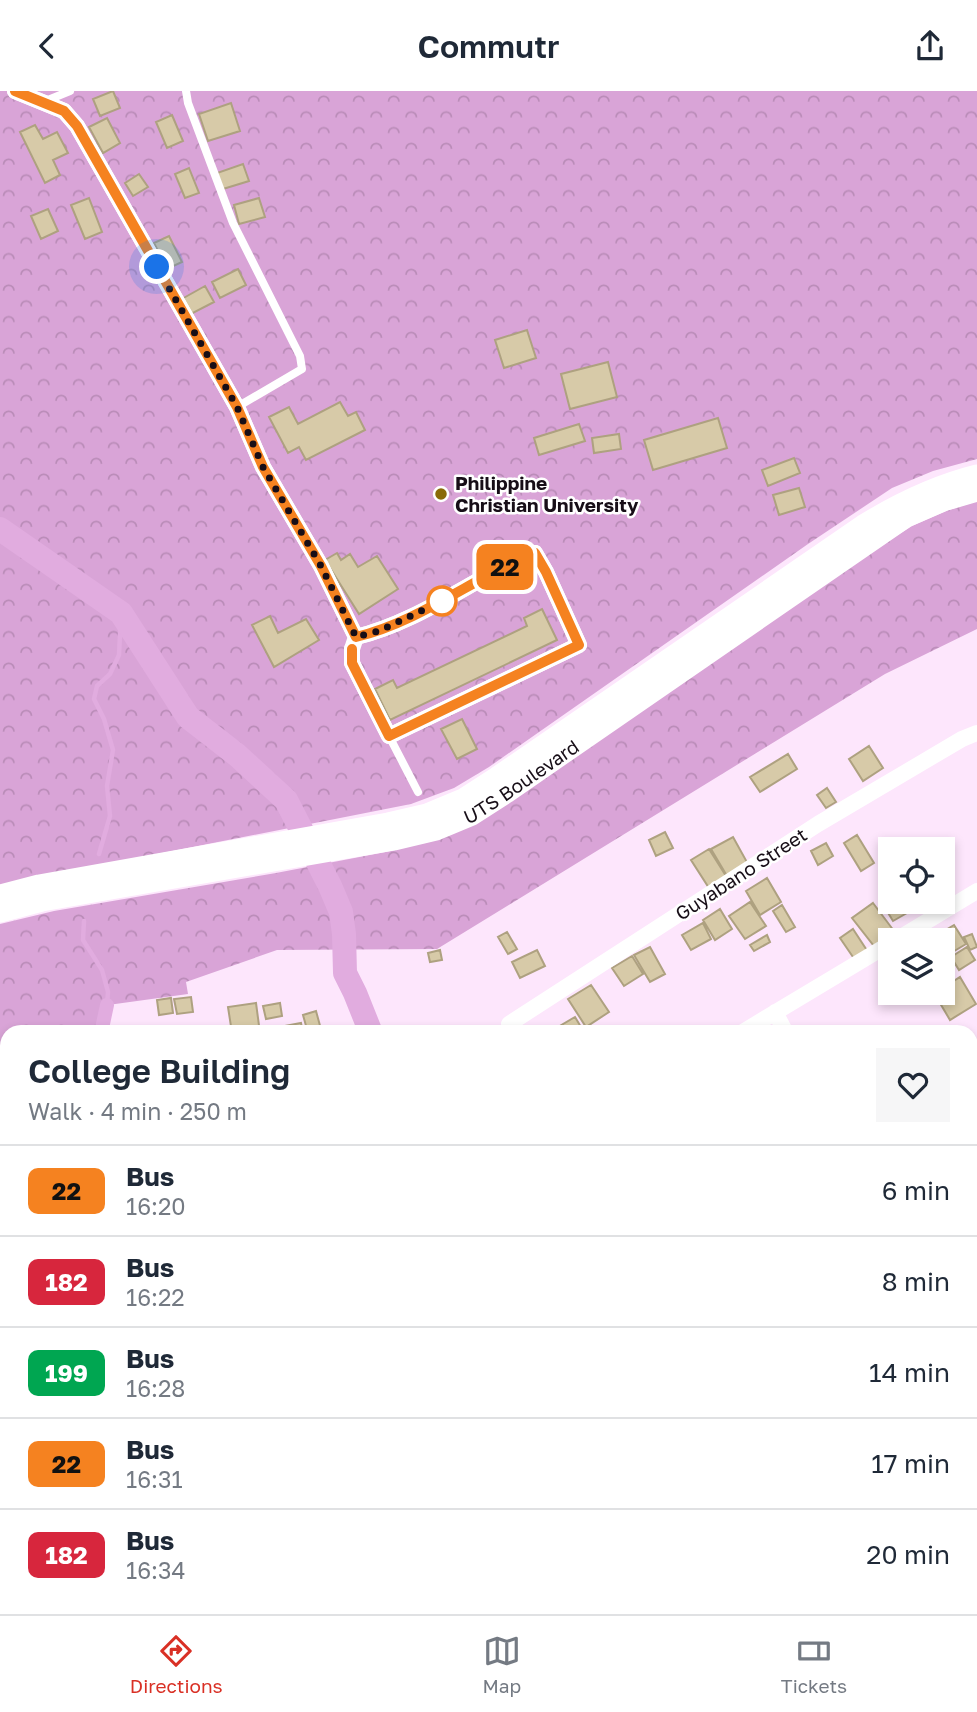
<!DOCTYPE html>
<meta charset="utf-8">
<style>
body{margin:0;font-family:"Golos Text",sans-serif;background:#f6f6f7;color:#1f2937;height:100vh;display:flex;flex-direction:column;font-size:26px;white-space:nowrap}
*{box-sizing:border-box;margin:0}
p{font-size:23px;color:#747a83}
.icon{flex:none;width:38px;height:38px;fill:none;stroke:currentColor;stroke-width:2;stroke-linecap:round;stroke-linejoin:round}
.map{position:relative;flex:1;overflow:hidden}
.sheet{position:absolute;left:0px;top:934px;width:978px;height:590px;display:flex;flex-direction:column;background:#fff;border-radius:21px 21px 0 0;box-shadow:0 4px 10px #0003}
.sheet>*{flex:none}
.badge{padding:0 14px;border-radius:10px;font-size:24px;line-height:46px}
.tools{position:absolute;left:878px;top:746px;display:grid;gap:14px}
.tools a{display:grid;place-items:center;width:77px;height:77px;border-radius:0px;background:#fff;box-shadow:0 4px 10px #0003;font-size:35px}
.you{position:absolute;width:35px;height:35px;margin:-18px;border:5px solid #fff;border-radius:50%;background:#1a73e8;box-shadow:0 0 0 10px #1a73e833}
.map>.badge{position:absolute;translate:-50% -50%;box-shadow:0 0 0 4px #fff}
.round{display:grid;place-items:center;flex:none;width:74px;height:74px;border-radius:0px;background:#f6f6f7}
.head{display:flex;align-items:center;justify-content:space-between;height:119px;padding:0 28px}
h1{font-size:33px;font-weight:600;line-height:52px}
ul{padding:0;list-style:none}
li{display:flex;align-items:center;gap:21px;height:91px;padding:0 28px;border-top:2px solid #e0e1e3}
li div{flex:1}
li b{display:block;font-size:26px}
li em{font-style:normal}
li .badge{min-width:77px;font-weight:700;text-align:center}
header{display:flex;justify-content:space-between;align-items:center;height:91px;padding:0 28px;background:#fff;font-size:32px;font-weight:600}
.dock{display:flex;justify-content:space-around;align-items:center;height:98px;border-top:2px solid #e0e1e3;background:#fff;font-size:19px;color:#747a83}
.dock a{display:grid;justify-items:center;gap:4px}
.dock .on{color:#d93025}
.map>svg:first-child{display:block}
.forest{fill:url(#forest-crowns)}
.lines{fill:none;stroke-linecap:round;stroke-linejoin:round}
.stream{stroke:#e1acdf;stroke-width:4.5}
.canal{stroke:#e1acdf;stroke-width:14}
.river{stroke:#e1acdf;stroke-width:24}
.building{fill:#d7caa8;stroke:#aea180;stroke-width:2}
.lane{stroke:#fff;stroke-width:8}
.street{stroke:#fff;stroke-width:16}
.secondary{stroke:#fff;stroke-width:21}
.line-casing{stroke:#fff;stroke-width:16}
.line{stroke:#f58220;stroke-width:10}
.walk{stroke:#170e17;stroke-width:7;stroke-dasharray:0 12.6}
.poi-dot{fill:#896a08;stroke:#fff;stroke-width:2.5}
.stop-dot{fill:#fff;stroke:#f58220;stroke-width:3.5}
.labels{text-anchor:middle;stroke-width:5;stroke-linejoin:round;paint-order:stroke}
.poi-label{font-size:19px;font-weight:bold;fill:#170e17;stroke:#fff;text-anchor:start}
.street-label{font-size:19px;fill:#170e17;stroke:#fff}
</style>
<header><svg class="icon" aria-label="back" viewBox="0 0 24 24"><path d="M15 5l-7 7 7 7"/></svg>Commutr<svg class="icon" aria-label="share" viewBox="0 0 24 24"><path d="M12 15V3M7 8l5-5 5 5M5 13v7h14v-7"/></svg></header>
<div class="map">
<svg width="977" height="1523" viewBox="0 0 977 1523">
<defs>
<pattern id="forest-crowns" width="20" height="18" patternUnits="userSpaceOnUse" patternTransform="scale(1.75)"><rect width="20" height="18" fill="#d9a4d7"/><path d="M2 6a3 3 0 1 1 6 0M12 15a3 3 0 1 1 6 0" fill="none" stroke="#ba8cb8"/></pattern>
</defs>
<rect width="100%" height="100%" fill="#fde6fc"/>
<!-- forest -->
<path class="forest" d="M0 0H977V368L933 380 892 397 808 453 489 676 454 697 411 713 0 794Z
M977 410V538L885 583 437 858 277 859 186 891 188 903 108 914 101 941 7 942V1517H235L231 1523H0V833L54 820 276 782 396 759 912 435 946 420Z"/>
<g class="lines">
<!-- stream -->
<path class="stream" d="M99 763 110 725 107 695 113 659 104 628 94 608 97 595 110 583 119 564 121 522
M84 830 83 849 102 879 108 901 107 914"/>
<!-- canal -->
<path class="canal" d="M101 942 107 914
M231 1523 235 1517"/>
<!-- river -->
<path class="river" d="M0 438 121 522 188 626 237 664 286 709 330 795 341 821 344 843 345 882 355 902 371 942"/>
</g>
<!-- building -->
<path class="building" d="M113 0 120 17 100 25 93 8Z
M231 12 240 40 208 50 199 23Z
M172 24 183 50 167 57 156 31Z
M107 27 120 52 103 62 89 36Z
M35 34 43 48 57 41 68 62 53 69 60 84 45 92 20 41Z
M243 73 249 90 223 98 217 82Z
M189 77 199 102 185 107 175 83Z
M139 83 148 96 133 105 125 92Z
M89 107 102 141 85 148 71 114Z
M259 107 265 126 239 133 234 114Z
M48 118 58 140 41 148 31 125Z
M169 145 182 171 167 178 154 152Z
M238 178 246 194 220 207 212 191Z
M205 195 214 211 189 224 180 209Z
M527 239 536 267 504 277 495 249Z
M608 271 617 306 570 318 561 283Z
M340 311 348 325 356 321 365 339 306 369 299 356 288 362 269 326 289 316 298 333Z
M718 327 727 357 653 379 644 349Z
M579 333 585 350 539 364 534 347Z
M619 343 621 358 594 362 592 347Z
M794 367 800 382 768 395 762 379Z
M799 397 805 416 779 424 773 404Z
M337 462 341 469 350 463 358 476 377 465 398 498 359 523 325 469Z
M542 518 557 549 390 629 375 598 393 589 397 597 527 535 524 527Z
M270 525 278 542 306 528 319 549 274 576 252 534Z
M462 628 477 658 457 668 441 638Z
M869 655 883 677 863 690 849 668Z
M788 663 797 678 760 701 750 686Z
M827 697 836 711 826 717 817 704Z
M665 741 673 757 656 765 649 749Z
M857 744 874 772 861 780 844 752Z
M733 746 748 773 727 785 711 758Z
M826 752 833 765 818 774 811 760Z
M709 758 726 785 709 797 691 769Z
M767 787 781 811 760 824 746 800Z
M750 811 766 835 745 848 729 825Z
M873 812 894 840 874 855 852 827Z
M901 812 907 822 893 830 887 820Z
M782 814 795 836 786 841 773 820Z
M720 818 732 838 715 849 703 829Z
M703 832 711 848 691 859 682 844Z
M954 834 966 853 951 862 939 843Z
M853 838 868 861 855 869 840 847Z
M507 841 517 858 508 863 498 846Z
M972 843 977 856 970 859 964 846Z
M767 844 770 851 754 860 750 854Z
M650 856 665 883 650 891 634 864Z
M967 856 975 869 959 879 951 866Z
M440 859 442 869 430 871 428 862Z
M537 859 545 875 520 887 512 871Z
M632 865 643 883 624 895 612 877Z
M960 886 976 913 950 929 934 902 943 901V897Z
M591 894 609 921 586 936 568 908Z
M191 906 193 921 177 923 174 908Z
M171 907 173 922 159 924 157 909Z
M256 912 260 942H232L228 916Z
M280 912 282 925 266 928 263 915Z
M316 920 322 942H308L303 924Z
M575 926 584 941 583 942H548Z
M301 932 303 942H275L274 937Z
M294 1517H340V1523H294Z
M393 1517H437L439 1523H395Z"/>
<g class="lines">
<!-- lane -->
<path class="lane" d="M186 0 188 12 233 132 300 265 302 278 237 316
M43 11 70 0
M389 645 418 701"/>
<!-- street -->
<path class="street" d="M15 0 64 20 77 35 237 316 263 376 321 475 356 546 352 558V572L389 645 579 554 546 481 535 462C518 470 501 477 485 486 443 509 402 535 356 546
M896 849 977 800
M775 921 786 942
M514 942 509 933 818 733 962 648 977 642
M741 942 891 852
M540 1517 542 1523
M893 1517 895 1523
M347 1523 348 1517"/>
<!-- secondary -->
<g class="secondary">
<path d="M0 804 39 794 388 732 427 723 463 708 497 686 865 433C901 411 937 394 977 384"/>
<path id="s1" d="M0 821 42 810 394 749 436 739 472 724 506 702 906 426 943 410 977 400"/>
</g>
</g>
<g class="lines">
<defs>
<path id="line" d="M15 0 64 20 77 35 237 316 263 376 321 475 356 546C402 535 443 509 485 486 501 477 518 470 535 462L546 481 579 554 389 645 352 572V558"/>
</defs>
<!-- line casing -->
<use href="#line" class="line-casing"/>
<!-- line -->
<use href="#line" class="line"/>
<!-- walk -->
<path class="walk" d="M157 176 237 316 263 376 321 475 356 546 379 540 442 510"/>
</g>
<!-- markers -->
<circle class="poi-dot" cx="441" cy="403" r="7"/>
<circle class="stop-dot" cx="442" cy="510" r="14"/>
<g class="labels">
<!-- poi labels -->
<g class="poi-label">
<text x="455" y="399">Philippine<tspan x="455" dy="22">Christian University</tspan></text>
</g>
<!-- street labels -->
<g class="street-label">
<text dy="7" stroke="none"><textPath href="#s1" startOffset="542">UTS Boulevard</textPath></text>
<text transform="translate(741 783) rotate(-33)" y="7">Guyabano Street</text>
</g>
</g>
</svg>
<div class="tools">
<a><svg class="icon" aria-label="locate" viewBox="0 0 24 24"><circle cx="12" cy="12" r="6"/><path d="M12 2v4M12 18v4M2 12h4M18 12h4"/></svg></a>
<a><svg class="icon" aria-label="layers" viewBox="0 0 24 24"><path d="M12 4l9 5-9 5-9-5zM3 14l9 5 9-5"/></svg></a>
</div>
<div class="you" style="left:157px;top:176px"></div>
<b class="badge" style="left:505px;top:476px;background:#f58220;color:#111">22</b>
<section class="sheet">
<div class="head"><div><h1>College Building</h1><p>Walk · 4 min · 250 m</p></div><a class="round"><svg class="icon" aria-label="heart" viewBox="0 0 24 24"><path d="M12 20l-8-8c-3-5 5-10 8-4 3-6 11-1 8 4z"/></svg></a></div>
<ul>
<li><span class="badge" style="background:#f58220;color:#111">22</span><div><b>Bus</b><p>16:20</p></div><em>6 min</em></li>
<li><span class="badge" style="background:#d7263d;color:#fff">182</span><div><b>Bus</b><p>16:22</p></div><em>8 min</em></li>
<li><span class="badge" style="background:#00a651;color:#fff">199</span><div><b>Bus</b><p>16:28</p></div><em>14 min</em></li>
<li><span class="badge" style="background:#f58220;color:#111">22</span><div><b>Bus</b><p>16:31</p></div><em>17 min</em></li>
<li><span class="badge" style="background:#d7263d;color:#fff">182</span><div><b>Bus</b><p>16:34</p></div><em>20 min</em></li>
</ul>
</section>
</div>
<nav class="dock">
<a class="on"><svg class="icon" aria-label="directions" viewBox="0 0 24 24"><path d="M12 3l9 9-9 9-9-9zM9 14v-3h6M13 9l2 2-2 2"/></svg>Directions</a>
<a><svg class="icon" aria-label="map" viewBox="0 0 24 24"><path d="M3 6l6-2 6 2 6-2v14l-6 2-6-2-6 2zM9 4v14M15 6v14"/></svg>Map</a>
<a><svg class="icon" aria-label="tickets" viewBox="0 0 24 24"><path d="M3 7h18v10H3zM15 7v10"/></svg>Tickets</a>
</nav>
